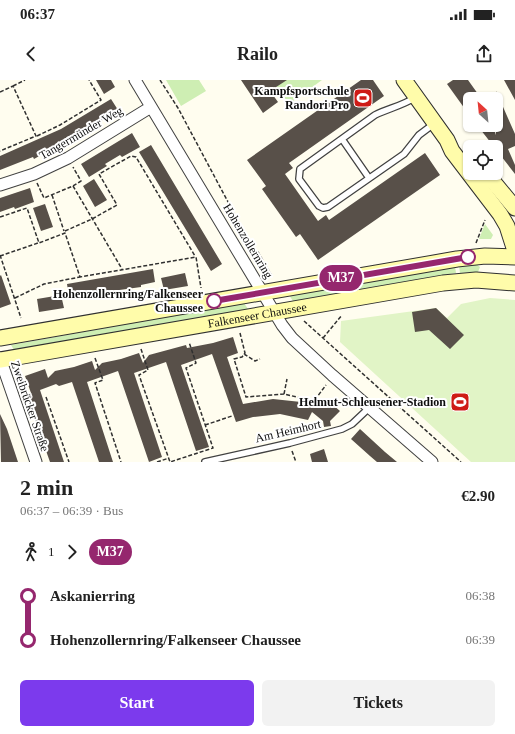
<!DOCTYPE html>
<meta charset="utf-8">
<style>
body{margin:0;font-family:Georgia,serif;background:#f2f2f2;color:#222;height:100vh;display:flex;flex-direction:column;font-size:15px;white-space:nowrap}
*{box-sizing:border-box;margin:0}
p{font-size:13px;color:#767676}
.icon{flex:none;width:22px;height:22px;fill:none;stroke:currentColor;stroke-width:2;stroke-linecap:round;stroke-linejoin:round}
.map{position:relative;height:382px;overflow:hidden}
.sheet{display:flex;flex-direction:column;background:#fff;flex:1}
.sheet>*{flex:none}
.badge{padding:0 8px;border-radius:13px;font-size:14px;line-height:26px}
.needle{width:26px;rotate:333deg}
.buttons{position:absolute;left:463px;top:12px;display:grid;gap:8px}
.buttons a{display:grid;place-items:center;width:40px;height:40px;border-radius:6px;background:#fff;box-shadow:0 1px 3px #0004;font-size:20px}
.map>.badge{position:absolute;translate:-50% -50%;box-shadow:0 0 0 2px #fff}
.legs{display:flex;align-items:center;gap:6px;height:44px;padding:0 20px;font-size:13px}
.legs p{margin-inline-start:auto}
.summary{display:flex;align-items:center;justify-content:space-between;height:68px;padding:0 20px}
h1{font-size:22px;font-weight:600;line-height:30px}
.cta{display:flex;gap:8px;margin-top:auto;padding:8px 20px}
.cta a{flex:1;height:46px;border-radius:6px;background:#7c3aed;color:#fff;font-size:16px;font-weight:600;line-height:46px;text-align:center}
.cta a+a{background:#f2f2f2;color:#222}
ul{padding:0 20px;list-style:none}
li{display:flex;align-items:center;gap:14px;height:44px;font-size:15px}
li i{display:grid;place-items:center;width:6px;height:100%;margin:0 5px;background:currentColor}
li i::after{content:'';width:10px;height:10px;margin:-5px;border:3px solid;border-radius:50%;background:#fff}
li p{margin-inline-start:auto}
li:first-child i{background:linear-gradient(#0000 50%,currentColor 0)}
li:last-child i{background:linear-gradient(currentColor 50%,#0000 0)}
.status{display:flex;justify-content:space-between;align-items:center;height:28px;padding:0 20px;background:#fff;direction:ltr}
.status svg{height:11px;fill:currentColor}
header{display:flex;justify-content:space-between;align-items:center;height:52px;padding:0 20px;background:#fff;font-size:18px;font-weight:600}
.map>svg:first-child{display:block}
.green{fill:#ceeeb3}
.pitch{fill:#e1f4c6}
.building{fill:#585049}
.lines{fill:none;stroke-linecap:round;stroke-linejoin:round}
.lane-casing{stroke:#414141;stroke-width:8}
.street-casing{stroke:#414141;stroke-width:13}
.secondary-casing{stroke:#303030;stroke-width:17}
.path{stroke:#303030;stroke-width:1.5;stroke-dasharray:4 2;stroke-linecap:butt}
.lane{stroke:#fff;stroke-width:5.5}
.street{stroke:#fff;stroke-width:11}
.secondary{stroke:#fffcaa;stroke-width:15}
.line-1-casing{stroke:#fff;stroke-width:9}
.line-1{stroke:#95276e;stroke-width:6}
.stop-1-dot{fill:#fff;stroke:#95276e;stroke-width:2}
.labels{text-anchor:middle;stroke-width:4;stroke-linejoin:round;paint-order:stroke}
.poi-label{font-size:12px;font-weight:bold;fill:#0e0e0e;stroke:#fff;text-anchor:end}
.street-label{font-size:12px;fill:#0e0e0e;stroke:#fff}
.stop-label{font-size:12px;font-weight:bold;fill:#0e0e0e;stroke:#fff;text-anchor:end}
</style>
<div class="status"><b>06:37</b><svg viewBox="0 0 49 12"><path d="M0 12V9h3v3zM5 12V6h3v6zM10 12V3h3v9zM15 12V0h3v12zM26 1h20v11H26zM47 4h2v5h-2z"/></svg></div>
<header><svg class="icon" aria-label="back" viewBox="0 0 24 24"><path d="M15 5l-7 7 7 7"/></svg>Railo<svg class="icon" aria-label="share" viewBox="0 0 24 24"><path d="M12 15V3M7 8l5-5 5 5M5 13v7h14v-7"/></svg></header>
<div class="map">
<svg width="515" height="382" viewBox="0 0 515 382">
<rect width="100%" height="100%" fill="#fffdef"/>
<!-- green -->
<path class="green" d="M166 0H199L206 11 181 26Z
M272 0H322L289 24Z
M485 144 493 155 491 159H479Z
M476 184 480 187 478 192 460 193 459 186Z
M455 186 456 193 293 221 289 215Z
M244 223 248 229 14 270 11 265Z"/>
<!-- pitch -->
<path class="pitch" d="M490 218 515 220V382H471L340 262 341 241 436 228 447 238 461 224Z"/>
<!-- building -->
<path class="building" d="M96 0H111L115 7 104 14Z
M241 0H287L270 11 278 22 263 33Z
M361 0H373L384 16 289 83 293 88 285 94 318 141 326 135 329 140 425 73 440 95 318 180 300 154 296 157 262 109 266 106 247 80Z
M453 0H468L478 14 481 19H470V36L447 4Z
M504 0H515V20Z
M496 11 515 54V66L508 69 515 85V94L477 45H492L496 55Z
M111 19 118 30 106 38 34 79 33 77 0 90V76L61 49Z
M132 53 140 67 122 77 120 75 105 84 107 86 89 97 81 84Z
M151 65 222 184 211 191 139 72Z
M94 99 107 120 95 127 83 106Z
M30 108 34 122 15 129 14 127 0 132V118Z
M45 124 53 147 41 151 33 128Z
M153 189 155 202 141 205V207L69 217 67 204Z
M185 193 188 206 164 210 161 198Z
M1 195 11 224 0 228V196Z
M61 215 64 228 39 232 37 219Z
M436 228 464 255 450 269 429 250 415 252 412 232Z
M233 257 238 273 227 277 243 324 273 319 301 322 318 328 326 319 340 331 330 341 331 346 324 347 323 341 312 332 308 340 280 334 253 337 236 342 212 274 181 285 209 367 196 371 166 282 134 293 162 377 149 382 118 291 87 302 113 382H99L72 302 59 306 56 304 40 310 64 382H50L28 320 27 315 31 313 25 296 45 289 48 298 55 291 74 287 92 281 95 290 102 283 121 279 139 273 143 283 149 275 186 265 187 268 213 263Z
M0 334 7 349 18 382H1Z
M360 349 385 372 397 382H377L370 376 351 359Z
M324 369 328 382H312L310 374Z"/>
<g class="lines">
<defs>
<path id="lane" d="M416 17C402 26 389 28 375 35L300 89 299 99 319 126 323 128 328 127 404 74 419 55 435 43
M342 59 369 98
M205 382 290 363 342 349 352 344 369 328"/>
<path id="street" d="M135 0 282 245 292 258 332 295 432 382
M0 105 34 94 68 78 151 27
M0 278 36 382"/>
<g id="secondary">
<path d="M404 0 447 60 452 71 500 134 507 146 515 171"/>
<path d="M486 93 515 128"/>
<path d="M0 258 457 179 485 176 515 177"/>
<path id="s1" d="M0 280 443 203 476 200 515 203"/>
</g>
</defs>
<!-- lane casing -->
<use href="#lane" class="lane-casing"/>
<!-- street casing -->
<use href="#street" class="street-casing"/>
<!-- secondary casing -->
<use href="#secondary" class="secondary-casing"/>
<!-- path -->
<path class="path" d="M160 0 178 28 252 167 258 172 272 196
M13 6 25 0
M0 12 13 6 36 56 0 71
M37 56 60 45 101 20 89 0
M37 103 44 118 73 106 81 101 73 87
M73 106 122 189
M52 115 64 151
M0 137 27 128 39 163 65 153 80 197 196 177 201 208
M65 151 92 139 117 125 99 94 131 76 136 77 195 176
M476 163 485 140
M0 175 21 238
M0 176 38 163
M15 218 44 204 80 197
M304 241 461 382
M240 253 245 273 242 277 234 279 246 317 284 314 314 321 326 305
M323 258 342 235
M141 269 148 290 139 295 170 382 213 368 186 288 196 283 189 262
M244 274 255 281 260 279
M95 278 103 300 95 303 121 382
M284 314 287 299
M46 317 69 382
M205 345 232 336
M292 371 296 382
M157 382 169 378"/>
<!-- lane -->
<use href="#lane" class="lane"/>
<!-- street -->
<use href="#street" class="street"/>
<!-- secondary -->
<use href="#secondary" class="secondary"/>
</g>
<g class="lines">
<defs>
<path id="line-1" d="M214 221 468 177"/>
</defs>
<!-- line-1 casing -->
<use href="#line-1" class="line-1-casing"/>
<!-- line-1 -->
<use href="#line-1" class="line-1"/>
</g>
<!-- icons -->
<defs>
<symbol id="stadium-square" viewBox="-11 -11 22 22"><rect x="-9" y="-9" width="18" height="18" rx="4" fill="#ce1b16" stroke="#fff"/><path d="M0-5a6.5 5 0 1 0 0 10a6.5 5 0 1 0 0-10ZM-3.5-1.8h7v3.6h-7Z" fill="#fff"/></symbol>
</defs>
<g fill-rule="evenodd">
<use href="#stadium-square" x="352" y="7" width="22" height="22"/>
<use href="#stadium-square" x="449" y="311" width="22" height="22"/>
</g>
<!-- markers -->
<g class="stop-1-dot">
<circle cx="468" cy="177" r="7"/>
<circle cx="214" cy="221" r="7"/>
</g>
<g class="labels">
<!-- poi labels -->
<g class="poi-label">
<text x="349" y="15">Kampfsportschule<tspan x="349" dy="14">Randori Pro</tspan></text>
<text x="446" y="326">Helmut-Schleusener-Stadion</text>
</g>
<!-- street labels -->
<g class="street-label">
<text transform="translate(81 53) rotate(-30)" y="4">Tangermünder Weg</text>
<text transform="translate(248 161) rotate(59)" y="4">Hohenzollernring</text>
<text dy="4" stroke="none"><textPath href="#s1" startOffset="261">Falkenseer Chaussee</textPath></text>
<text transform="translate(30 326) rotate(71)" y="4">Zweibrücker Straße</text>
<text transform="translate(288 351) rotate(-13)" y="4">Am Heimhort</text>
</g>
<!-- stop labels -->
<g class="stop-label">
<text x="203" y="218">Hohenzollernring/Falkenseer<tspan x="203" dy="14">Chaussee</tspan></text>
</g>
</g>
</svg>
<div class="buttons">
<a><svg class="needle" viewBox="-14 -14 28 28"><path d="M0-13l5 13h-10z" fill="#e53935"/><path d="M0 13l5-13h-10z" fill="#767676"/></svg></a>
<a><svg class="icon" aria-label="locate" viewBox="0 0 24 24"><circle cx="12" cy="12" r="6"/><path d="M12 2v4M12 18v4M2 12h4M18 12h4"/></svg></a>
</div>
<b class="badge" style="left:341px;top:198px;background:#95276e;color:#fff">M37</b>
</div>
<section class="sheet">
<div class="summary"><div><h1>2 min</h1><p>06:37 – 06:39 · Bus</p></div><b>€2.90</b></div>
<div class="legs"><svg class="icon" aria-label="walk" viewBox="0 0 24 24"><circle cx="13" cy="4" r="2"/><path d="M13 8l-2 6 4 7M11 14l-3 7M7 12l3-4h3l4 4"/></svg>1<svg class="icon" aria-label="forward" viewBox="0 0 24 24"><path d="M9 5l7 7-7 7"/></svg><b class="badge" style="background:#95276e;color:#fff">M37</b></div>
<ul>
<li><i style="color:#95276e"></i><b>Askanierring</b><p>06:38</p></li>
<li><i style="color:#95276e"></i><b>Hohenzollernring/Falkenseer Chaussee</b><p>06:39</p></li>
</ul>
<div class="cta"><a>Start</a><a>Tickets</a></div>
</section>
